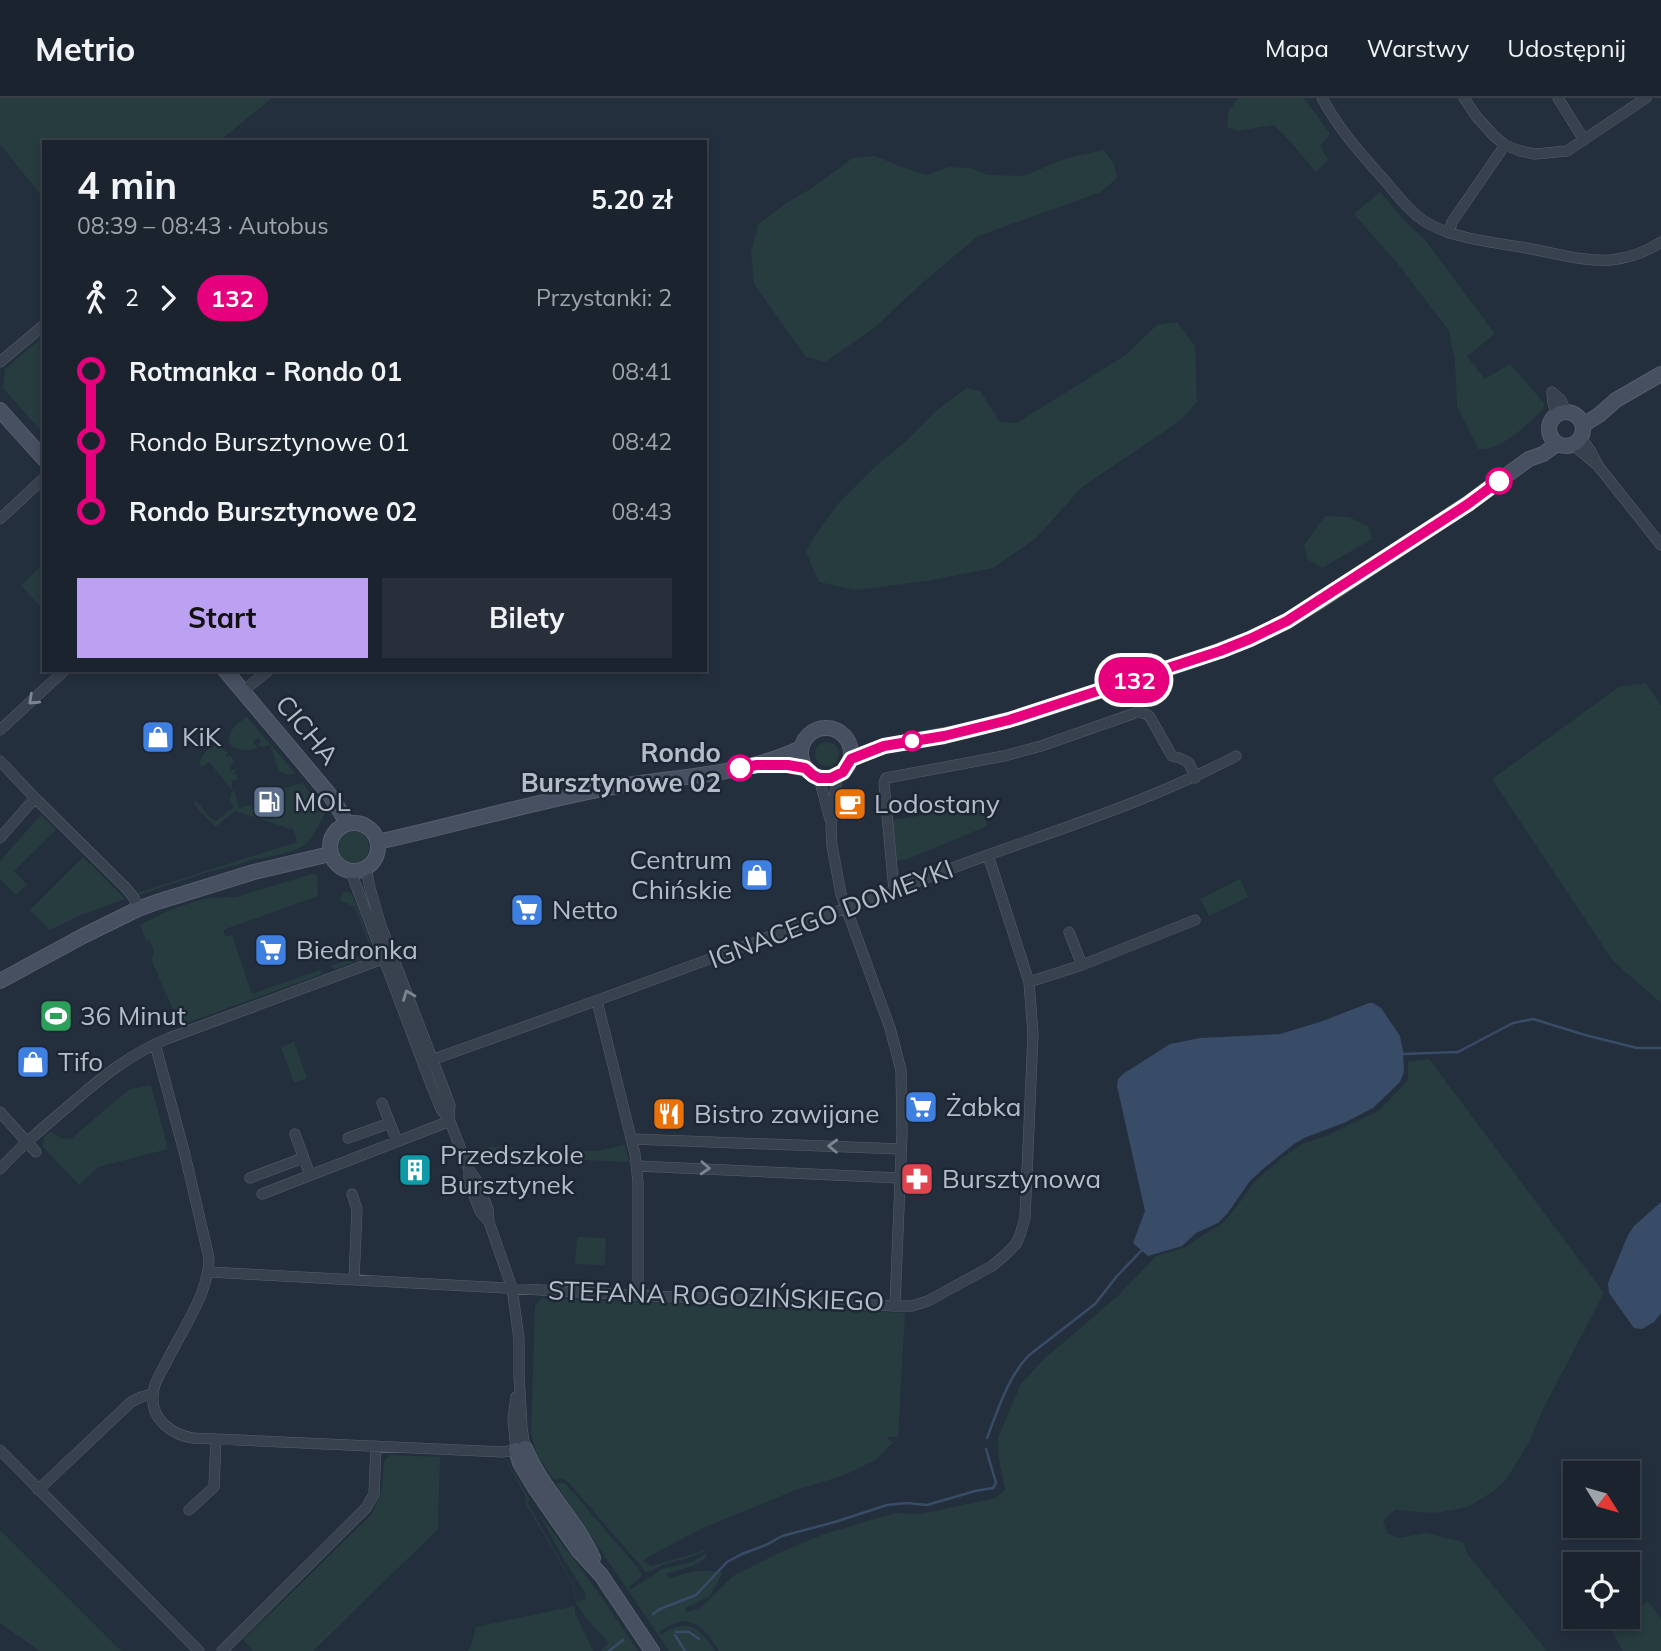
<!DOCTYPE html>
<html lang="pl">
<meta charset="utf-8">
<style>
body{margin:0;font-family:Mulish,sans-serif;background:#282f3a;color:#f1f3f6;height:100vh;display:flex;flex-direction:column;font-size:26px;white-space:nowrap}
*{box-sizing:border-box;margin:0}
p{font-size:23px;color:#a0a4aa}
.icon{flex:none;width:38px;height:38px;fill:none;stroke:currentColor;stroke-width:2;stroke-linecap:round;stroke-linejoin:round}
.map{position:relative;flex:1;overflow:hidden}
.details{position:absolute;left:42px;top:42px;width:665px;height:532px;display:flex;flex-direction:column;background:#1b232e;border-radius:0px;box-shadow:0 4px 10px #0003,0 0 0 2px #39404a}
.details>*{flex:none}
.badge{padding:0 14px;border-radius:23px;font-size:24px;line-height:46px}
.needle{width:46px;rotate:127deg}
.controls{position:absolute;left:1563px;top:1363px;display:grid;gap:14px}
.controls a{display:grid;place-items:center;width:77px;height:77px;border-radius:0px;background:#1b232e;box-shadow:0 4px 10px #0003,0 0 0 2px #39404a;font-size:35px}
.map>.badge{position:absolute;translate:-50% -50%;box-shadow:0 0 0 4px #fff}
.legs{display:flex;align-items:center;gap:10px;height:77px;padding:0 35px;font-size:23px}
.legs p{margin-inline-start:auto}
.overview{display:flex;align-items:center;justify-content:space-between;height:119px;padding:0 35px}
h1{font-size:38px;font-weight:700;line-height:52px}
.action{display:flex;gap:14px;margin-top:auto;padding:14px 35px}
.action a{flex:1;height:80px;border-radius:0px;background:#bca0f2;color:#111;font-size:28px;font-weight:700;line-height:80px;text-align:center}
.action a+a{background:#282f3a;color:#f1f3f6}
ul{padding:0 35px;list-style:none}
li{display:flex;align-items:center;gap:24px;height:70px;font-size:26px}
li i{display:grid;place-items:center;width:10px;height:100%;margin:0 9px;background:currentColor}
li i::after{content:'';width:18px;height:18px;margin:-9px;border:5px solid;border-radius:50%;background:#1b232e}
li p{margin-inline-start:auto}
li:first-child i{background:linear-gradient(#0000 50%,currentColor 0)}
li:last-child i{background:linear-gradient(currentColor 50%,#0000 0)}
header{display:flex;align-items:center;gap:42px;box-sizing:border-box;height:98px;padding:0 35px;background:#1b232e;border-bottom:2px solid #39404a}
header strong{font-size:33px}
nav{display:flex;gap:38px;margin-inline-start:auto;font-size:24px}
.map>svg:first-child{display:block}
.green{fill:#263c3f}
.water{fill:#394c67}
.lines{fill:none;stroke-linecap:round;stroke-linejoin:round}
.stream{stroke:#394c67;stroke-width:2.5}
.street-casing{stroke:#565f6c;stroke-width:11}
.secondary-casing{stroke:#565f6c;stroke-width:16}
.street{stroke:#38414e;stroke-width:10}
.secondary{stroke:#465061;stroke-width:14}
.oneway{stroke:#7c8592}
.line-1-casing{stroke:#fff;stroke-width:16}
.line-1{stroke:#e6007e;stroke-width:10}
.stop-1-dot{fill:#fff;stroke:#e6007e;stroke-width:3.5}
.labels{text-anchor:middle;stroke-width:5;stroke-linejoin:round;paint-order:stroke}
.street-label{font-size:26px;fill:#b4bcc9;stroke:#1d2633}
.poi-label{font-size:26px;fill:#b4bcc9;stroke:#1d2633;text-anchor:start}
.stop-label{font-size:26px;font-weight:bold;fill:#b4bcc9;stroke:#1d2633;text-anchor:end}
</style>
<header>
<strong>Metrio</strong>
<nav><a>Mapa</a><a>Warstwy</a><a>Udostępnij</a></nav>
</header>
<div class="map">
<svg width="1661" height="1553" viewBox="0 0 1661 1553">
<rect width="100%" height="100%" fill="#242f3e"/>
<!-- green -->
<path class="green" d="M0 0H272L218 44H44V101L0 46Z
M1238 0H1304L1330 36 1320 48 1328 62 1316 74 1294 48 1274 27 1237 33 1227 29 1228 14Z
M1104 52 1114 66 1117 80 1101 94 978 138 921 186 874 230 825 264 806 259 754 186 751 155 758 126 788 104 812 90 853 60 875 58 904 70 927 77 949 69 971 70 987 77 1024 78 1067 60Z
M1380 94 1405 123 1425 142 1495 236 1467 258 1485 281 1510 266 1544 305 1543 312C1528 325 1500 354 1478 351L1457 308 1455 264 1449 233 1398 166 1354 116Z
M1177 224 1195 248 1197 304 1181 322 1082 389 1036 440 993 470 927 483 856 492 819 484 806 454 814 439 838 406 877 367 903 346 937 312 967 290 980 293 1000 324 1017 325 1126 257 1157 227Z
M44 238V336L3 290 5 271Z
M1325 418 1349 419 1369 429 1372 441 1322 470 1307 461 1304 447Z
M44 465V504L40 508 21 487Z
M1646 585 1661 608V905L1613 863 1492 681 1619 589Z
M247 619 296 676 287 677 279 673 270 647 260 649 258 646 261 643 258 640 253 644 258 650C225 659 219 635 247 619Z
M815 656a12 12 0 1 1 24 0a12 12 0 1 1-24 0Z
M218 647 228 655 226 657 227 659 230 657 234 665 230 667 231 672 236 671V673L234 674V676H237L238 681 232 683V692L209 664 202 669 200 665C201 657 209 648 218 647Z
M303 685 325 715C320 724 314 738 307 745 297 754 271 758 258 761L257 760 247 763V764L205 775 139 797 137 795 297 744 294 732 235 713 215 729 193 705 196 703 213 722 216 723 234 709 229 701 232 698 230 696 234 692 239 710 253 706 255 715 261 713 263 718 281 713 276 692Z
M984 708 987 728 908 761 896 763 891 722Z
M41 717 56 732 14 773 27 787 16 797 0 781V763Z
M337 749a16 16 0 1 1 32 0a16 16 0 1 1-32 0Z
M83 759 125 801 78 818 50 832 30 812Z
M312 776 317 777 318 798 223 832 226 839 232 837 252 896 320 872 322 876 181 927 179 926 151 861 154 855 150 842 146 843 140 827 170 812 196 803 208 800 236 799Z
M1240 781 1248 799 1209 818 1200 801Z
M344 793 352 796 372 849 368 859 335 871 330 868 365 855 363 848 369 846 355 809 339 802Z
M294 944 307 980 294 985 281 949Z
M1429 961 1604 1195 1543 1311 1529 1344 1506 1382 1492 1394 1468 1409 1435 1415 1395 1412 1383 1423 1387 1435 1398 1440 1426 1435 1463 1444 1468 1457 1547 1553H719C702 1527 689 1512 659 1534L661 1537C688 1519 699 1529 715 1553H669L556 1386 560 1384 566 1386 638 1470 641 1475V1479L629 1489 630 1492 662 1471 692 1464 706 1456 707 1459 693 1468 666 1476 669 1481C687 1474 703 1470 723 1474L710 1498 685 1510 687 1514 700 1510 733 1478 783 1453 827 1435 896 1415 920 1416 996 1400 1005 1392 999 1361 998 1340 1021 1286 1044 1261 1117 1199 1156 1158 1184 1150 1203 1137 1222 1126 1238 1107 1255 1083 1283 1059 1302 1046 1328 1037 1380 1012 1408 982V964Z
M151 987 168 1051 98 1069 79 1087 42 1048 44 1039 51 1034 63 1041 72 1040 126 994 131 991Z
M625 1047 629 1064 509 1059 494 1065 488 1049 596 1053Z
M577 1139 606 1140 605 1167 575 1166Z
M542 1200 905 1215 898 1339H886L893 1344 877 1361 845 1377 793 1393 701 1431 648 1459 643 1463 651 1468 697 1455 703 1451 704 1453C690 1462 678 1461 663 1467 656 1470 653 1473 646 1474L568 1384 562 1380 554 1382 537 1357 531 1335 535 1208Z
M390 1357 440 1359 438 1431 313 1553H253L243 1542 372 1416 381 1394 384 1363Z
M505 1361H506L530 1402 527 1404 573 1485 577 1503 586 1501 584 1493 563 1460 539 1416 596 1491 638 1553H601L609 1545 586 1520 577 1507 572 1485 525 1404 526 1399Z
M0 1432 121 1553H40L0 1525Z
M1648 1503 1661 1521V1553H1623L1611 1532Z
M575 1508V1515L593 1553H467L470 1551 476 1529Z"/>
<!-- water -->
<path class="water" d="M1369 905H1373L1381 910 1400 938 1403 953 1404 974 1400 984 1373 1010 1346 1024 1304 1040 1294 1046 1263 1071 1250 1083 1227 1116 1218 1125 1196 1135 1182 1148 1148 1158 1133 1145 1145 1113 1117 988 1118 981 1123 976 1170 946 1200 940 1280 936 1323 923Z
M1661 1104V1215L1654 1224 1642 1231 1634 1230 1609 1195 1608 1185 1628 1137 1634 1128Z"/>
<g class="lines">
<!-- stream -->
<path class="stream" d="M1403 956 1458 954 1513 925 1533 921 1585 937 1637 950H1661
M987 1340C998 1312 1007 1281 1028 1258L1095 1206 1117 1178 1142 1152
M653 1516 660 1511 696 1497 727 1464 742 1456 766 1447 782 1438 835 1424 887 1407 907 1405 927 1407 975 1393 993 1390 996 1385 986 1351
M676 1534H689L699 1541
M675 1537 685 1553
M609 1553 623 1542"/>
<defs>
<path id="street" d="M1322 0C1339 32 1363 58 1387 85 1398 98 1409 113 1424 123 1451 141 1500 145 1532 151 1558 156 1585 164 1611 162 1629 160 1646 154 1661 144
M1464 0 1476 18 1494 38 1505 47 1520 53 1535 56 1567 53 1646 0
M1558 0 1584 42
M1449 135 1452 124 1505 47
M0 264 44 227
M1552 294 1561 302 1566 314
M1552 294 1553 305 1557 317
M1581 340 1590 352 1599 369 1661 447
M1573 347 1596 366
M0 421 44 380
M243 593 269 572
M0 632 65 572
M0 663 35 700 126 790 134 800 138 811
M819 680 830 721
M0 740 35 700
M366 771 370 790 381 828 450 1007 449 1021
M351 774 432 989 441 1011 449 1021 469 1072 477 1083 488 1111 489 1124
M894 792 884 685 886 680 1004 658 1041 648 1138 614 1146 616 1150 619 1172 658C1189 662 1190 664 1195 680
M1069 834 1082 867
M1029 884 1082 867 1195 822
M597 903 635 1056 638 1084V1196
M155 946 185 1057 209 1160C209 1195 182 1232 167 1263 161 1274 153 1286 153 1298 151 1322 173 1337 193 1340L503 1354 525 1350 522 1330 519 1277V1241L512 1190 489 1124 480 1113 469 1085V1072
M423 965C601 902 778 836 955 769 1049 734 1147 705 1236 658
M382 1005 397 1043
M0 1014 36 1054
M295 1036 310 1077
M348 1040 390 1025
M632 1041 901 1051
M637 1068 899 1080
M0 1071C22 1047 46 1027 71 1006 103 978 130 956 169 940L393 857
M250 1080 303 1060
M262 1096 450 1023
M352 1096 357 1111 354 1182
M209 1174 653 1198 895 1208 902 1035 901 972 890 930 841 796 832 748 831 728 837 678
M895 1208H912L928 1203 992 1168 1004 1158 1016 1146 1020 1137 1025 1120 1033 936 1029 884 988 757
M0 1352 199 1553
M516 1352 513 1321 516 1299
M38 1392 131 1304 141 1299 152 1296
M189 1412 214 1389 216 1341
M222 1553 366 1410 374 1396 376 1348"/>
<path id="secondary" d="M0 312 44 361
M1549 331a17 17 0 1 1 34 0a17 17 0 1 1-34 0Z
M1583 327 1599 317 1616 302 1661 276
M225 572 329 696 340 713 347 726
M801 655a25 25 0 1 1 50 0a25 25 0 1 1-50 0Z
M851 661 884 648 966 633 1023 618 1197 561 1250 541 1287 523 1317 505 1467 406 1529 361 1543 356 1557 346
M330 749a24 24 0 1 1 48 0a24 24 0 1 1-48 0Z
M378 744C455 727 530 705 608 690 672 678 741 679 801 650
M0 883 83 838 138 811 157 804 254 774 330 756
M525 1350C541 1390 575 1420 593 1460
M516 1352 520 1365 535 1390 578 1452 601 1477 652 1553"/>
</defs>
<!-- street casing -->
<use href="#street" class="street-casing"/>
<!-- secondary casing -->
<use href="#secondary" class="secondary-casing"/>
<!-- street -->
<use href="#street" class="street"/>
<!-- secondary -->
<use href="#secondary" class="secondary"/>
</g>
<!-- one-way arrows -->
<defs><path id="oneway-chevron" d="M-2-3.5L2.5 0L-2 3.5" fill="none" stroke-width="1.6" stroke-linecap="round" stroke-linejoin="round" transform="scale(1.75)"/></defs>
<g class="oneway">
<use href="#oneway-chevron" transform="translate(33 602) rotate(137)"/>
<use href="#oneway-chevron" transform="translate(408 897) rotate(-111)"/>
<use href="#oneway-chevron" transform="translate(833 1048) rotate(-178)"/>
<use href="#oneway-chevron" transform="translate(705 1070) rotate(3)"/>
</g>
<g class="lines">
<defs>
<path id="line-1" d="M740 670 757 667H788L805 670 813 677 819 680H831L843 674 851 661 884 648 944 638 1009 622 1220 553 1250 541 1287 523 1468 406 1499 383"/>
</defs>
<!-- line-1 casing -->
<use href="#line-1" class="line-1-casing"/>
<!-- line-1 -->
<use href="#line-1" class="line-1"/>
</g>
<!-- icons -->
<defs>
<symbol id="shop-square" viewBox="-11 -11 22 22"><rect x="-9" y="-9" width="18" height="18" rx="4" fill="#3f7fe0" stroke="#1d2633"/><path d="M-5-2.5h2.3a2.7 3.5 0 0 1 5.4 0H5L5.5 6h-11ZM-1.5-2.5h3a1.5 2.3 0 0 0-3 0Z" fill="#fff"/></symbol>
<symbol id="fuel-square" viewBox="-11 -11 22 22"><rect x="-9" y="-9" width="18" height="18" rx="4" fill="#5c6f8a" stroke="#1d2633"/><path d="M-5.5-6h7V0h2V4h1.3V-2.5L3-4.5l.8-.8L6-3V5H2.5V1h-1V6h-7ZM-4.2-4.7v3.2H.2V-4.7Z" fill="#fff"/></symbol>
<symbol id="cafe-square" viewBox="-11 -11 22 22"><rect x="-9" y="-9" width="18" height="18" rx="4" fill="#e8710a" stroke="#1d2633"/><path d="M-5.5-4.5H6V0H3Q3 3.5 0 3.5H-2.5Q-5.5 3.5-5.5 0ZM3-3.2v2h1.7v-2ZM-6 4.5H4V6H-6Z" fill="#fff"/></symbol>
<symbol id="supermarket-square" viewBox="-11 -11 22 22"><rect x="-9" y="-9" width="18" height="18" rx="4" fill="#3f7fe0" stroke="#1d2633"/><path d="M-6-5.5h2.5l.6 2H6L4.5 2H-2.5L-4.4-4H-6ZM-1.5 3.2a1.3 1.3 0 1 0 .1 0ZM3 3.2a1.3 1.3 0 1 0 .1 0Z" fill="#fff"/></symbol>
<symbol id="stadium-square" viewBox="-11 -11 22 22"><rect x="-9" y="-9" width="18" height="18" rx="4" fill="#2e9e5b" stroke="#1d2633"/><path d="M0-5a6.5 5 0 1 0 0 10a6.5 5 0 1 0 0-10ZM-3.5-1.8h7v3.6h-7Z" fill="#fff"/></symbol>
<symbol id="restaurant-square" viewBox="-11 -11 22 22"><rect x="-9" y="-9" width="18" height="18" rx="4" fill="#e8710a" stroke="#1d2633"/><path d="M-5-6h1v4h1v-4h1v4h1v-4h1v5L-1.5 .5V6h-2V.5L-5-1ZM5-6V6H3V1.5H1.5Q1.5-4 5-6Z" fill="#fff"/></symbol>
<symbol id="building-square" viewBox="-11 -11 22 22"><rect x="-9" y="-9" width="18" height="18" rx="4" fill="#0f9aa8" stroke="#1d2633"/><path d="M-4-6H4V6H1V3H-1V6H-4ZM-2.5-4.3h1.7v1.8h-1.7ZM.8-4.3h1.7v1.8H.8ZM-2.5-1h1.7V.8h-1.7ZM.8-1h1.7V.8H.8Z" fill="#fff"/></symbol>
<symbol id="pharmacy-square" viewBox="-11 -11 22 22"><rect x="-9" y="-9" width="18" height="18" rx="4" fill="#e0444e" stroke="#1d2633"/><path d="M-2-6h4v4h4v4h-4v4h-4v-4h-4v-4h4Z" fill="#fff"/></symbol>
</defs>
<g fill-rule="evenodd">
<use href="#shop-square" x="139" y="620" width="38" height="38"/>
<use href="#fuel-square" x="250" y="685" width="38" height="38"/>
<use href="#cafe-square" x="831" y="687" width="38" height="38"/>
<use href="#shop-square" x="738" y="758" width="38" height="38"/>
<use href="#supermarket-square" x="508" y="793" width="38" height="38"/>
<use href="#supermarket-square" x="252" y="833" width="38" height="38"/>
<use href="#stadium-square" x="37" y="899" width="38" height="38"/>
<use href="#shop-square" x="14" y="945" width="38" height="38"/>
<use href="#supermarket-square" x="902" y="990" width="38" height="38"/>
<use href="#restaurant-square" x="650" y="997" width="38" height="38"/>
<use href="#building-square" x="396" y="1053" width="38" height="38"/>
<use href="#pharmacy-square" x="898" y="1062" width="38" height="38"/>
</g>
<!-- markers -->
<g class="stop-1-dot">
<circle cx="1499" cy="383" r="12"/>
<circle cx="912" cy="643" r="9"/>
<circle cx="740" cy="670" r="12"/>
</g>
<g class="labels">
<!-- street labels -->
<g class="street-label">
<text transform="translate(307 632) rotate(50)" y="9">CICHA</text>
<text transform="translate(831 816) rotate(-21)" y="9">IGNACEGO DOMEYKI</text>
<text transform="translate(716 1198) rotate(2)" y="9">STEFANA ROGOZIŃSKIEGO</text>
</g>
<!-- poi labels -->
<g class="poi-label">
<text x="182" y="648">KiK</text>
<text x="294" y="713">MOL</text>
<text x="874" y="715">Lodostany</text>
<text x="732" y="771" text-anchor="end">Centrum<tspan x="732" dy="30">Chińskie</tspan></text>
<text x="552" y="821">Netto</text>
<text x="296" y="861">Biedronka</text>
<text x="80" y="927">36 Minut</text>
<text x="58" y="973">Tifo</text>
<text x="946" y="1018">Żabka</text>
<text x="694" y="1025">Bistro zawijane</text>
<text x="440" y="1066">Przedszkole<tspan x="440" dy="30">Bursztynek</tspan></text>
<text x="942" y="1090">Bursztynowa</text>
</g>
<!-- stop labels -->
<g class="stop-label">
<text x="721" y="664">Rondo<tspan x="721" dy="30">Bursztynowe 02</tspan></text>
</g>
</g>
</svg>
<div class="controls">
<a><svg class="needle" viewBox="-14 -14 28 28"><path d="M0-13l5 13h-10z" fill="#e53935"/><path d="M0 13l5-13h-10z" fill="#a0a4aa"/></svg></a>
<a><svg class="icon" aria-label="locate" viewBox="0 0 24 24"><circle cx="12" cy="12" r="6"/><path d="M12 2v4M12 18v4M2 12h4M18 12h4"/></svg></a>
</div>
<b class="badge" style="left:1134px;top:582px;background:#e6007e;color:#fff">132</b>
<section class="details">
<div class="overview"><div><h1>4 min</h1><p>08:39 – 08:43 · Autobus</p></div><b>5.20 zł</b></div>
<div class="legs"><svg class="icon" aria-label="walk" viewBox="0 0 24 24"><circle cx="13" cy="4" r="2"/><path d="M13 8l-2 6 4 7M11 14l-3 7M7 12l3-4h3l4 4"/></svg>2<svg class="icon" aria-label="forward" viewBox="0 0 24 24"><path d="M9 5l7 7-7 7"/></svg><b class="badge" style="background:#e6007e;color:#fff">132</b><p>Przystanki: 2</p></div>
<ul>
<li><i style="color:#e6007e"></i><b>Rotmanka - Rondo 01</b><p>08:41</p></li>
<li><i style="color:#e6007e"></i><span>Rondo Bursztynowe 01</span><p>08:42</p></li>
<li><i style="color:#e6007e"></i><b>Rondo Bursztynowe 02</b><p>08:43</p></li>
</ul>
<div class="action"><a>Start</a><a>Bilety</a></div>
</section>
</div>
